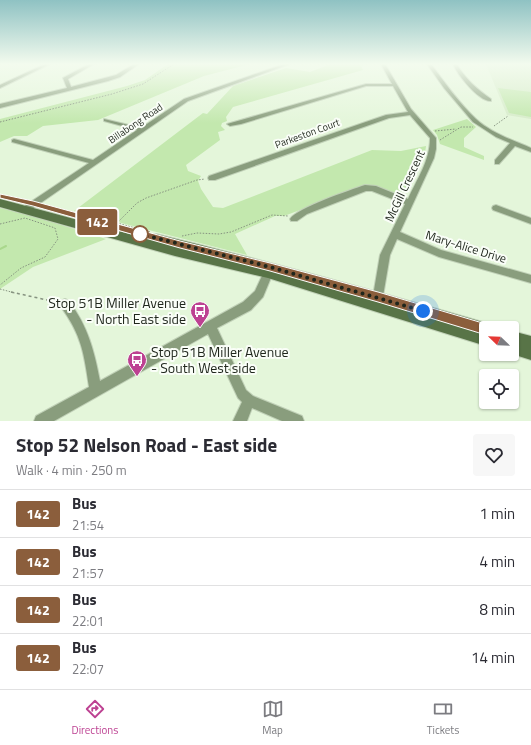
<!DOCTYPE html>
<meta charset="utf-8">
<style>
body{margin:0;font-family:"Titillium Web",sans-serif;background:#f7f7f7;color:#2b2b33;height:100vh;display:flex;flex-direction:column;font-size:15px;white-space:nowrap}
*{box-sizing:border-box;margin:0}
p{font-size:13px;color:#7c7c81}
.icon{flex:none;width:22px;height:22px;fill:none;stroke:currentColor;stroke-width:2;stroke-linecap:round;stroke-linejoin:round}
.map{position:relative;height:421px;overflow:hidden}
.side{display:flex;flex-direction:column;background:#fff;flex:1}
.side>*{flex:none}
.badge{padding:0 8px;border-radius:3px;font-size:14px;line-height:26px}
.needle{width:26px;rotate:293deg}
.controls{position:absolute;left:479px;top:321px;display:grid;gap:8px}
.controls a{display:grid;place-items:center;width:40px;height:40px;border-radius:4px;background:#fff;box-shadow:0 1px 3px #0004;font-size:20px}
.you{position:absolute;width:20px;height:20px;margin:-10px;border:3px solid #fff;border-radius:50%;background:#1a73e8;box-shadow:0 0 0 6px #1a73e833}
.map>.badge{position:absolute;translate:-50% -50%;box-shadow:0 0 0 2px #fff}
.round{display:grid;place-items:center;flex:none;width:42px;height:42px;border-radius:4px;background:#f7f7f7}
.summary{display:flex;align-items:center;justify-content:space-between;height:68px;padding:0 16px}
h1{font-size:19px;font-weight:700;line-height:30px}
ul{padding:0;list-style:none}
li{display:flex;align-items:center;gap:12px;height:48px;padding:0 16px;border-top:1px solid #e1e1e2}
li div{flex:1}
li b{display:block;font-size:15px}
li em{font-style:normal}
li .badge{min-width:44px;font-weight:700;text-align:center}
.menu{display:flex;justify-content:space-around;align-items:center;height:56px;border-top:1px solid #e1e1e2;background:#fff;font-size:11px;color:#7c7c81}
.menu a{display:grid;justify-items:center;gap:2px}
.menu .active{color:#bd4192}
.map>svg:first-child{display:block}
.built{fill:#d7ecca}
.green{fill:#c3e8ae}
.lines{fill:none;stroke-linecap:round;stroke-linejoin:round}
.stream{stroke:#a9d78c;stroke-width:2}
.street-casing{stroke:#c1d1b8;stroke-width:2}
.secondary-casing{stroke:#c1d1b8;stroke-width:2}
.path-far1{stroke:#869380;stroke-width:1;stroke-dasharray:1.5 1.5;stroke-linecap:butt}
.path{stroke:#869380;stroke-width:1.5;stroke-dasharray:3 3;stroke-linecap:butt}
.street{fill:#899d7d;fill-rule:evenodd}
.secondary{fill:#587447;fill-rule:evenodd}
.line{fill:#8b5e3c;stroke:#fff}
.walk{stroke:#1f261c;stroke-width:4;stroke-dasharray:0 7.2}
.stop-dot{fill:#fff;stroke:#8b5e3c;stroke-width:2}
.labels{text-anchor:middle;stroke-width:4;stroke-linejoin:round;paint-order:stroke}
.far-street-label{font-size:10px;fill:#1f261c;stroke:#fafef8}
.street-label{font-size:12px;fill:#1f261c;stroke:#fafef8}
.near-poi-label{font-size:14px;fill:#1f261c;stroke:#fafef8;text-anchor:end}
</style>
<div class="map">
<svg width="531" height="421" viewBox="0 0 531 421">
<rect width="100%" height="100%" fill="#e4f6da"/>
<!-- built -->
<path class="built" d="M486 64H531V119L507 115Z"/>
<!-- green -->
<path class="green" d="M168 64H250L204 76 98 120 43 126 27 136H14L0 142V119L127 86 145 80Z
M331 64H369L361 66 363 70 233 107 226 117 227 121 222 123 221 126 225 130 218 132 220 140 186 165 188 171 201 176 198 181 201 189 213 207 223 208 372 150 401 151 426 146 425 153 402 197 370 185 364 186 284 216H275L235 234 247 255 74 211 203 113 207 114 233 86 286 68 310 72Z
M498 88 531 92V117L509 113Z
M467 119 476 127 464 138V147L484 156V160L440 144 437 135 433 130Z
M0 208 36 217 106 239 33 267 0 289Z"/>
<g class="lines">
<!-- stream -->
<path class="stream" d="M0 249 6 246"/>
<defs>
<path id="street" d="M45 64H50L0 88V85Z
M89 64H94L68 79 71 87 116 75 134 64H139L120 77 108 81 0 108V104L67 88 63 78Z
M284 64H290L188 101 29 211H23L22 209 23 207 89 163 12 142V140L14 139 93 160 137 130 104 121V119L141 128 184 99Z
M381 64H385L411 109 436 138V149L434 158 400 232 441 250 531 275V283L439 257 397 239 390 255 382 302 381 305 377 307 373 305 372 302 380 255 405 204 372 191H366L307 214 297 221H291L290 219C297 208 350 190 365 185L376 186 408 199C417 179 430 161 430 138L410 115 389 118 215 180H209L208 178 209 176 386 115 408 112 393 86H366L241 124 230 126 227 124 366 84H392Z
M427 64H431C445 83 459 103 476 119 491 133 513 140 531 148V152L515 146 499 164H495V160L510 143 496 137 473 122 444 88Z
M453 64H457C464 78 478 90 491 99V101C479 102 457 74 453 64Z
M496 205 531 218V224L493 210 492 208 493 206Z
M270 264 273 265 275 268 263 297 251 310 217 328 246 390 253 396 302 416 304 421H282L252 408 247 421H233L242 402 238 398 208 334 54 421H34L36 416 89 387C84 354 82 336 61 307L60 304 61 301 65 299 69 301C88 327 94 350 100 381L243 302 255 291 267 265Z"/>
<path id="secondary" d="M0 199 152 240V235L156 234C267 261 377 291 486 323L491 325 492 328H486V346L268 278 175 256 0 207Z
M512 331 531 336V360L512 354Z"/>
</defs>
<!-- street casing -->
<use href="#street" class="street-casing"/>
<!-- secondary casing -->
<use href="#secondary" class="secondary-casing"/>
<!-- path-far1 -->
<path class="path-far1" d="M0 122 112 94 143 84 174 64
M494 126 508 116
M435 131 456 129
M440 140 461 127H473
M0 224 25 218 55 228 58 239 45 257 21 268 0 285
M150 232 117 223 137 203 146 198 197 180 205 179
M182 236 197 233 219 234 231 232 272 215 288 216
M0 289 15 293"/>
<!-- path -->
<path class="path" d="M11 292 56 302"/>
<!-- street -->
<use href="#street" class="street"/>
<!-- secondary -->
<use href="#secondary" class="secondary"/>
</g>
<!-- sky -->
<linearGradient id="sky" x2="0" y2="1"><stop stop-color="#8fc2c3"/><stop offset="0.52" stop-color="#f3fbee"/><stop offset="1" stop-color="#f3fbee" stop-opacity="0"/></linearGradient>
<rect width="531" height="123" fill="url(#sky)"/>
<!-- line -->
<path class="line" d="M0 194 33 201 180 241 270 263 378 292 486 324 490 326 491 330 490 334 486 335 378 302 270 271 180 248 33 206 0 198Z"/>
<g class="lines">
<!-- walk -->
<path class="walk" d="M140 234 270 267 423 311"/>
</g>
<!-- icons -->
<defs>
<symbol id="bus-pin" viewBox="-11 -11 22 30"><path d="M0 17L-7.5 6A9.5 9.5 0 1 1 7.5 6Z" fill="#bd4192" stroke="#fafef8"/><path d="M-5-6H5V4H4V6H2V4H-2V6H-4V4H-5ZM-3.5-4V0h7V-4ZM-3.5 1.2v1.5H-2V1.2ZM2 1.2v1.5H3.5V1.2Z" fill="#fff"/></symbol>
</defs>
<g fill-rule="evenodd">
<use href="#bus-pin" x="189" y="300" width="22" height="30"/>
<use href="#bus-pin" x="126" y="349" width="22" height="30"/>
</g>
<!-- markers -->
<circle class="stop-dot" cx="140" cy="234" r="8"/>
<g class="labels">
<!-- far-street labels -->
<g class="far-street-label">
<text transform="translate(135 123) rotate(-34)" y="4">Billabong Road</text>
<text transform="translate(307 133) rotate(-20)" y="4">Parkeston Court</text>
</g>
<!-- street labels -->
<g class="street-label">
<text transform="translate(405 186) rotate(-65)" y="4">McGill Crescent</text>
<text transform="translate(466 247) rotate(17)" y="4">Mary-Alice Drive</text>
</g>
<!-- near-poi labels -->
<g class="near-poi-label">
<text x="186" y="308">Stop 51B Miller Avenue<tspan x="186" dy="16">- North East side</tspan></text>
<text x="151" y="357" text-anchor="start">Stop 51B Miller Avenue<tspan x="151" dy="16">- South West side</tspan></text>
</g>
</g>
</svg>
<div class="controls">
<a><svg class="needle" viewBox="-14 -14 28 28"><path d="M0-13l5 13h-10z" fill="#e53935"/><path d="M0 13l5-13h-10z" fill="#7c7c81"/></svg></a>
<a><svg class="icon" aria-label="locate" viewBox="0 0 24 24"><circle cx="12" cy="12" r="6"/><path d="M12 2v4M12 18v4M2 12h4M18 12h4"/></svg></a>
</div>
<div class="you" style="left:423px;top:311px"></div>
<b class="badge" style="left:97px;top:222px;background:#8b5e3c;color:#fff">142</b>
</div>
<section class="side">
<div class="summary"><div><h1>Stop 52 Nelson Road - East side</h1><p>Walk · 4 min · 250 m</p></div><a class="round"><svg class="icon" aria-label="heart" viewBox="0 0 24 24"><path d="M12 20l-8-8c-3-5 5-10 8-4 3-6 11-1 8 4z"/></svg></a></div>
<ul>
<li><span class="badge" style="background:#8b5e3c;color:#fff">142</span><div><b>Bus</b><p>21:54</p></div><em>1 min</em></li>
<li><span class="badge" style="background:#8b5e3c;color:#fff">142</span><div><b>Bus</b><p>21:57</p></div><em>4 min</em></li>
<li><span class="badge" style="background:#8b5e3c;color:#fff">142</span><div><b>Bus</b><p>22:01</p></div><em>8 min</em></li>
<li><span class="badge" style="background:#8b5e3c;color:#fff">142</span><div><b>Bus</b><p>22:07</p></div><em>14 min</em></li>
</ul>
</section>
<nav class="menu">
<a class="active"><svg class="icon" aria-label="directions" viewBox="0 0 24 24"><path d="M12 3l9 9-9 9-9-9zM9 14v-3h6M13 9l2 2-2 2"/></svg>Directions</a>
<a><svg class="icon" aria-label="map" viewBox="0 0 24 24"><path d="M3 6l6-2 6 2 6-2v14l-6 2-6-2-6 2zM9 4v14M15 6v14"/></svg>Map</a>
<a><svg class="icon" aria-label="tickets" viewBox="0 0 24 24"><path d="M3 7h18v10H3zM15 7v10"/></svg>Tickets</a>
</nav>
